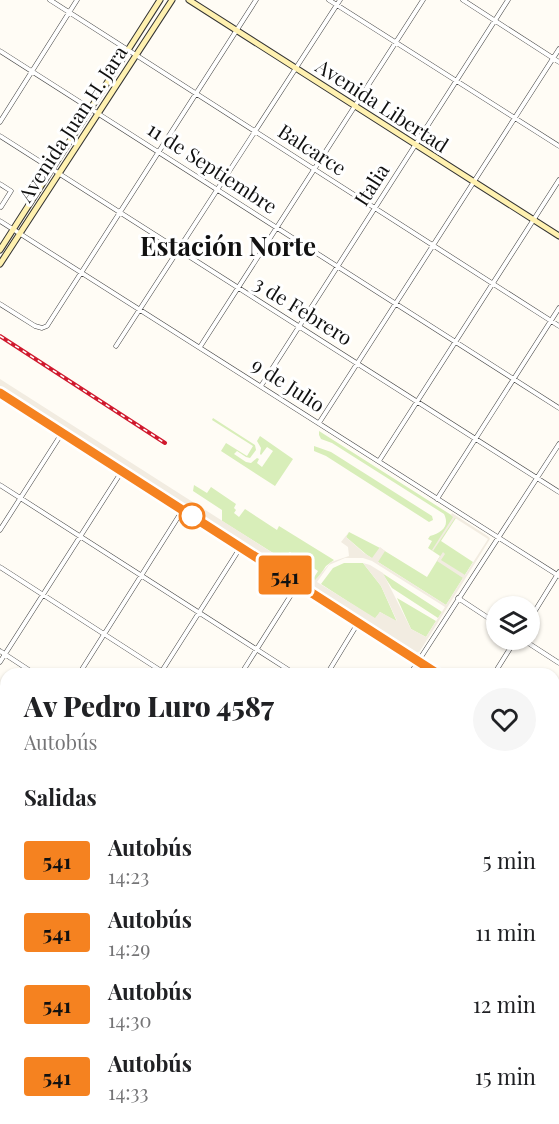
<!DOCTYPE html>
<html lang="es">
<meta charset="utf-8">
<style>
body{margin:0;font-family:"Playfair Display",serif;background:#f6f6f6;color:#202124;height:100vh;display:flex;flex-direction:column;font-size:22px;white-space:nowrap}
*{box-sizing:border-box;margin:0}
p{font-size:20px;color:#757577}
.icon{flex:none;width:33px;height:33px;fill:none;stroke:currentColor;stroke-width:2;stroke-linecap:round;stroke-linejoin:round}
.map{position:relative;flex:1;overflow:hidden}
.drawer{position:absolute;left:0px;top:668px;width:560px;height:458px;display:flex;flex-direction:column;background:#fff;border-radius:18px 18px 0 0;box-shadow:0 2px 4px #0004}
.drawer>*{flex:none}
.badge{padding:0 12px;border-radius:4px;font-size:21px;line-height:39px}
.buttons{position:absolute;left:486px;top:596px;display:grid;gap:12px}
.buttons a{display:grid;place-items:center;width:54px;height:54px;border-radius:50%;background:#fff;box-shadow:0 2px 4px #0004;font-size:30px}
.map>.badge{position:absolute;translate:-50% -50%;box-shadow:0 0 0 3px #fff}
h2{padding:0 24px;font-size:22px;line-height:54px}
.round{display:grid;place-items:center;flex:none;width:63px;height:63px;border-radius:32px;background:#f6f6f6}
.summary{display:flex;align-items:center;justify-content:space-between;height:102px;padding:0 24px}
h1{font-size:28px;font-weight:800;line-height:45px}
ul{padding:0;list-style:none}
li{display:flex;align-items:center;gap:18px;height:72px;padding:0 24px}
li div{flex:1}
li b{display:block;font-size:22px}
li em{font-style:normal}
li .badge{min-width:66px;font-weight:700;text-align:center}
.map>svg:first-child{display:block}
.green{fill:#d8eeb9}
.plaza{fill:#f2ece1;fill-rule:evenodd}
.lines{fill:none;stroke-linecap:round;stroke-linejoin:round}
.minor-casing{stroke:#444;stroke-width:5}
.secondary-casing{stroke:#333;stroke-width:7}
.primary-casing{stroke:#222;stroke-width:8}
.minor{stroke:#fff;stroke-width:4}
.secondary{stroke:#fff1b0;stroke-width:5}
.primary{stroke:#ffcf65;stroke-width:6}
.rail-casing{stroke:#d01a2e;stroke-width:4}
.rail{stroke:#fff;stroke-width:1.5;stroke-dasharray:4.5;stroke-linecap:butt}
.line-casing{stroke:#fff;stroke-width:14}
.line{stroke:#f58220;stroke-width:9}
.stop-dot{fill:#fff;stroke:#f58220;stroke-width:3}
.labels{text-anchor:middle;stroke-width:6;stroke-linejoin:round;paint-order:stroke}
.street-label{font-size:20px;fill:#111;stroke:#fff}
.district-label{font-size:26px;font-weight:bold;fill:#111;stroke:#fff}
</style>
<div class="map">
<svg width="559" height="1124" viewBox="0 0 559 1124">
<rect width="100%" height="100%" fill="#fffcf5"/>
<!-- green -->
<path class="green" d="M213 418 255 445 256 450 250 458 246 457 237 451 234 454 246 462 251 463 257 458 259 459 257 463 262 467 273 451 267 447 261 455 260 454 261 448 257 441 260 436 293 459 275 486 221 451 226 443 247 456 253 446 212 420Z
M319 431 456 518 441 541 473 562 446 605 367 555 346 537 349 532 380 548 427 577 440 556 428 548 432 541 428 539 430 536C442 533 450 526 444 514L332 443 321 439 319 435Z
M314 446 331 452 432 516 433 520 429 522 326 456 314 451Z
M194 485 207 493 211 487 236 504 234 508 236 510 234 513 239 517 245 509 277 530 279 526 334 560 326 566 316 581 313 579 318 571 290 552 281 558 222 521V510L193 491Z
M344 563H363L381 586 397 622 380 612 375 619 321 584 333 568Z
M382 573 442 612 438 618 392 588Z
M397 598 436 621 426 637 411 629Z"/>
<!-- plaza -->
<path class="plaza" d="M0 379 315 580 331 562 349 556 348 547 341 542 349 532 346 537 364 553 372 558 380 547 385 551 378 562 446 605 463 578 437 561 443 552 445 554 441 560 465 575 488 539 455 518 433 551 432 550 453 517 451 515 452 513 489 537 490 539 420 651 417 653 0 386ZM345 558H363L372 561 445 607 426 637 411 629 383 573 370 565 363 563 381 586 397 621 380 612 375 618 317 582 329 565Z"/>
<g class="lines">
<defs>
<path id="minor" d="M50 0 559 326
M329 0 559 146
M463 0 559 62
M0 51 559 408
M0 122 77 0
M0 136 559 492
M0 184 11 191 1 207
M0 221 559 576
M0 304 35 326 42 328 47 326 256 0
M116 346 340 0
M200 347 423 0
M261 386 508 0
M319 423 559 49
M379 461 559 180
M0 485 295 674
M437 499 559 308
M0 530 62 433
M0 567 166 674
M458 598 496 623
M530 619 559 572
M522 639 559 663
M0 651 35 674
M0 662 122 471
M79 674 182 511
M160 674 240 548
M241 674 298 584
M327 674 358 623
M410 674 559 444
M494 674 516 639
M554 709 559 700
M0 736 6 740
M0 797 6 788
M0 818 6 822
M554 842 559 833
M554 922 559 925
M0 923 6 913
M554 971 559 963
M0 1001 6 1005
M554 1004 559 1008
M0 1058 6 1048
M0 1084 6 1088
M554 1090 559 1093
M554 1105 559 1096
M55 1119 63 1124
M185 1119 193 1124
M470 1119 477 1124
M40 1124 44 1119
M124 1124 127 1119
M206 1124 209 1119
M288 1124 291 1119
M371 1124 374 1119
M457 1124 460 1119
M542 1124 545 1119"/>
<path id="secondary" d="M189 0 559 236
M0 250 160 0
M0 264 172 0"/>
<path id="primary" d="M0 393 438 674
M554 748 559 751
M0 911 6 914
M327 1119 335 1124"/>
</defs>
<!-- minor casing -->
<use href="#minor" class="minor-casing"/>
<!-- secondary casing -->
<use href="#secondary" class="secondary-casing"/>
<!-- primary casing -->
<use href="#primary" class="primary-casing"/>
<!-- minor -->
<use href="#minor" class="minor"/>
<!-- secondary -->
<use href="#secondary" class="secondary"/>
<!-- primary -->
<use href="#primary" class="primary"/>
<defs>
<path id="rail" d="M0 336 165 443"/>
</defs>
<!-- rail casing -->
<use href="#rail" class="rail-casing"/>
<!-- rail -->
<use href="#rail" class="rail"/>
</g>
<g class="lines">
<defs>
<path id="line" d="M0 393 438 674"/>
</defs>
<!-- line casing -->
<use href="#line" class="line-casing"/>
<!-- line -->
<use href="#line" class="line"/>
</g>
<!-- markers -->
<circle class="stop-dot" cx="192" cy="516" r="12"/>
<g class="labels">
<!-- street labels -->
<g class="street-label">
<text transform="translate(382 106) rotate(33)" y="7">Avenida Libertad</text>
<text transform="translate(73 124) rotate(-57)" y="7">Avenida Juan H. Jara</text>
<text transform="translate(312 150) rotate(33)" y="7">Balcarce</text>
<text transform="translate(212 168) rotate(33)" y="7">11 de Septiembre</text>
<text transform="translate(372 185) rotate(-57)" y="7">Italia</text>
<text transform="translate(303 311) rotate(32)" y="7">3 de Febrero</text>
<text transform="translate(288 385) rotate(33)" y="7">9 de Julio</text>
</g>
<!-- district labels -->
<g class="district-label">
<text x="228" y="256">Estación Norte</text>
</g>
</g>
</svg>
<div class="buttons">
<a><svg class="icon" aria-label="layers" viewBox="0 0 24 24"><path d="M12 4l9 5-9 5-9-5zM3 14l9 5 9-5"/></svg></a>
</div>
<b class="badge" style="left:285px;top:575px;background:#f58220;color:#111">541</b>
<section class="drawer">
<div class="summary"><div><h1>Av Pedro Luro 4587</h1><p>Autobús</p></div><a class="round"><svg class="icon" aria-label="heart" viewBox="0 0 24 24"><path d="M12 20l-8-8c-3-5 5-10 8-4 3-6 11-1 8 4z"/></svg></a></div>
<h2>Salidas</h2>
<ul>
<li><span class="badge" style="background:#f58220;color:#111">541</span><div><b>Autobús</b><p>14:23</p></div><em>5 min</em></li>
<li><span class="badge" style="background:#f58220;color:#111">541</span><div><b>Autobús</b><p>14:29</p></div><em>11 min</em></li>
<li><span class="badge" style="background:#f58220;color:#111">541</span><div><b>Autobús</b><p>14:30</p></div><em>12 min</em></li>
<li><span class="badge" style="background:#f58220;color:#111">541</span><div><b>Autobús</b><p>14:33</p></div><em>15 min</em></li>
</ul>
</section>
</div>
